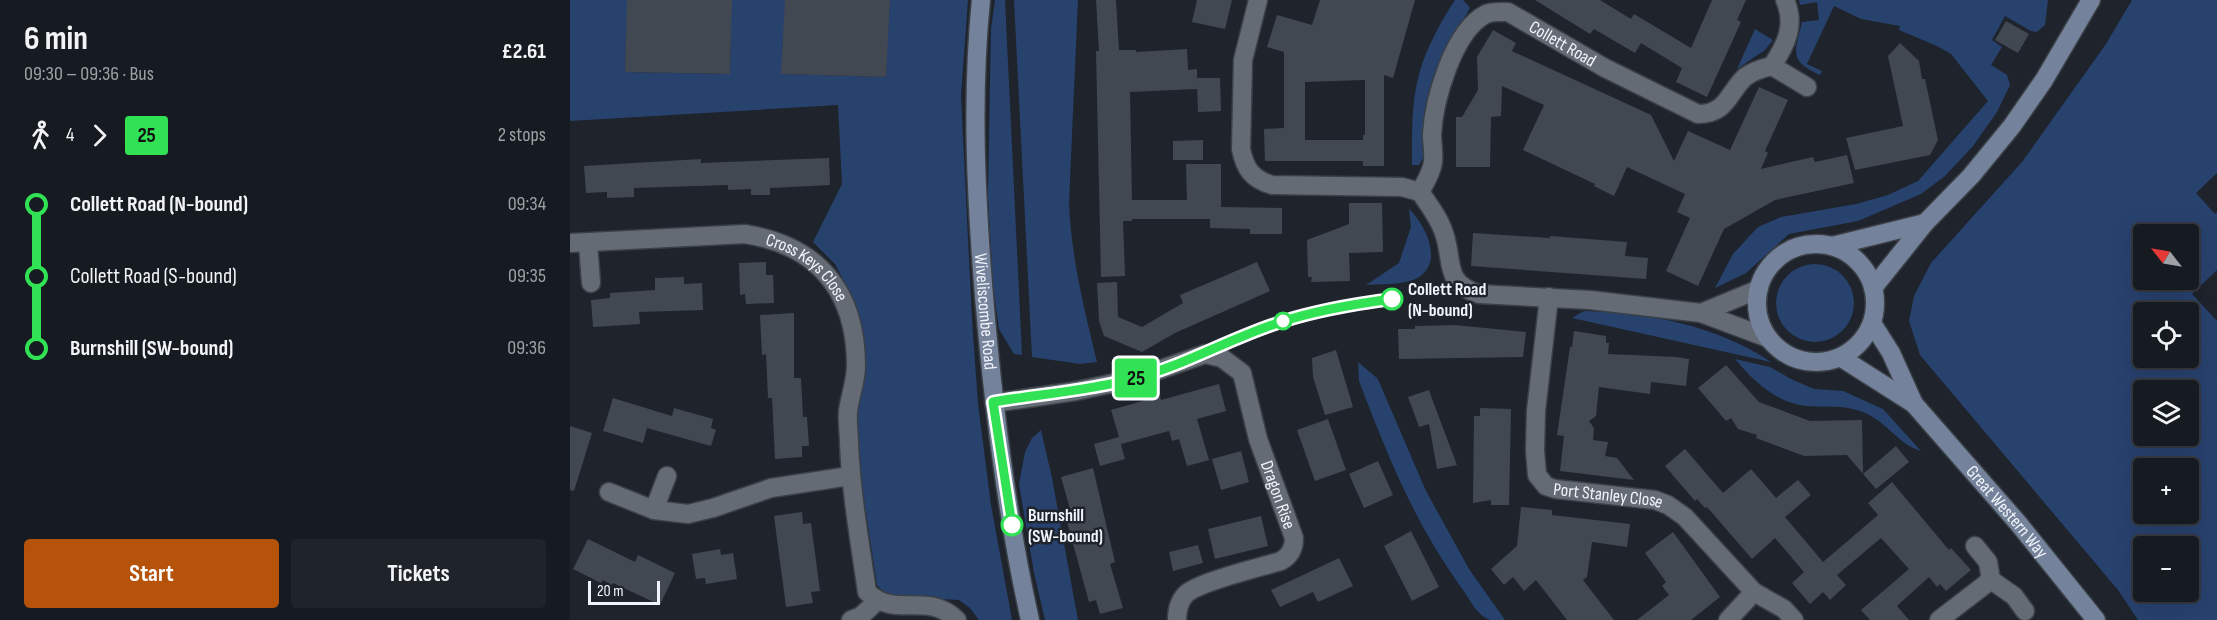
<!DOCTYPE html>
<meta charset="utf-8">
<style>
body{margin:0;font-family:"Sofia Sans Condensed",sans-serif;background:#1f232a;color:#f1f3f6;height:100vh;display:flex;flex-direction:column;font-size:22px;white-space:nowrap}
*{box-sizing:border-box;margin:0}
p{font-size:20px;color:#9ea1a5}
.icon{flex:none;width:33px;height:33px;fill:none;stroke:currentColor;stroke-width:2;stroke-linecap:round;stroke-linejoin:round}
.map{position:relative;flex:1;overflow:hidden}
.sheet{display:flex;flex-direction:column;background:#161a21;width:570px}
.sheet>*{flex:none}
.badge{padding:0 12px;border-radius:4px;font-size:21px;line-height:39px}
.needle{width:39px;rotate:301deg}
.controls{position:absolute;left:1563px;top:224px;display:grid;gap:12px}
.controls a{display:grid;place-items:center;width:66px;height:66px;border-radius:6px;background:#161a21;box-shadow:0 6px 24px #0002,0 0 0 2px #35383f;font-size:30px}
.scale{position:absolute;left:18px;bottom:15px;width:72px;box-sizing:border-box;padding-left:6px;border:3px solid #f1f4fa;border-top:0;font-size:16px;line-height:21px;white-space:nowrap;color:#f1f4fa;-webkit-text-stroke:4px #1e232c;paint-order:stroke}
.map>.badge{position:absolute;translate:-50% -50%;box-shadow:0 0 0 3px #fff}
.legs{display:flex;align-items:center;gap:9px;height:66px;padding:0 24px;font-size:20px}
.legs p{margin-inline-start:auto}
.overview{display:flex;align-items:center;justify-content:space-between;height:102px;padding:0 24px}
h1{font-size:33px;font-weight:700;line-height:45px}
.primary-button{display:flex;gap:12px;margin-top:auto;padding:12px 24px}
.primary-button a{flex:1;height:69px;border-radius:6px;background:#b45309;color:#fff;font-size:24px;font-weight:700;line-height:69px;text-align:center}
.primary-button a+a{background:#1f232a;color:#f1f3f6}
ul{padding:0 24px;list-style:none}
li{display:flex;align-items:center;gap:21px;height:72px;font-size:22px}
li i{display:grid;place-items:center;width:9px;height:100%;margin:0 8px;background:currentColor}
li i::after{content:'';width:15px;height:15px;margin:-8px;border:4px solid;border-radius:50%;background:#161a21}
li p{margin-inline-start:auto}
li:first-child i{background:linear-gradient(#0000 50%,currentColor 0)}
li:last-child i{background:linear-gradient(currentColor 50%,#0000 0)}
main{display:flex;flex:1;min-height:0}
.map>svg:first-child{display:block}
.green{fill:#28426e;fill-rule:evenodd}
.building{fill:#424852;fill-rule:evenodd}
.lines{fill:none;stroke-linecap:round;stroke-linejoin:round}
.street-casing{stroke:#3b4047;stroke-width:21}
.secondary-casing{stroke:#3b4047;stroke-width:21}
.street{stroke:#656b75;stroke-width:18}
.secondary{stroke:#74839b;stroke-width:18}
.line-1-casing{stroke:#fff;stroke-width:14}
.line-1{stroke:#32e255;stroke-width:9}
.stop-1-dot{fill:#fff;stroke:#32e255;stroke-width:3}
.labels{text-anchor:middle;stroke-width:5;stroke-linejoin:round;paint-order:stroke}
.street-label{font-size:18px;fill:#f1f4fa;stroke:#1e232c}
.stop-label{font-size:18px;font-weight:bold;fill:#f1f4fa;stroke:#1e232c;text-anchor:start}
</style>
<main>
<section class="sheet">
<div class="overview"><div><h1>6 min</h1><p>09:30 – 09:36 · Bus</p></div><b>£2.61</b></div>
<div class="legs"><svg class="icon" aria-label="walk" viewBox="0 0 24 24"><circle cx="13" cy="4" r="2"/><path d="M13 8l-2 6 4 7M11 14l-3 7M7 12l3-4h3l4 4"/></svg>4<svg class="icon" aria-label="forward" viewBox="0 0 24 24"><path d="M9 5l7 7-7 7"/></svg><b class="badge" style="background:#32e255;color:#111">25</b><p>2 stops</p></div>
<ul>
<li><i style="color:#32e255"></i><b>Collett Road (N-bound)</b><p>09:34</p></li>
<li><i style="color:#32e255"></i><span>Collett Road (S-bound)</span><p>09:35</p></li>
<li><i style="color:#32e255"></i><b>Burnshill (SW-bound)</b><p>09:36</p></li>
</ul>
<div class="primary-button"><a>Start</a><a>Tickets</a></div>
</section>
<div class="map">
<svg width="1647" height="620" viewBox="0 0 1647 620">
<rect width="100%" height="100%" fill="#1e232c"/>
<!-- green -->
<path class="green" d="M0 0H215L318 34 320 0H398L391 96 402 320 408 404 421 505 442 620H409L400 608 389 600 318 596 307 585 286 446 287 411 294 363 293 332 280 293 265 264 243 242 272 184 268 105 0 121ZM56 32 161 34 160 74 55 72ZM213 33 317 37 316 77 212 74Z
M425 0H435L452 355 444 354 429 329 423 286 418 196 421 29Z
M444 0H508L499 202C501 257 514 308 527 362L510 364 462 357Z
M885 0H893L900 8 867 70 861 93 853 158 849 165H842C842 135 841 101 850 71 857 47 871 21 885 0Z
M1229 0H1478L1475 25 1467 32 1461 31 1435 16 1422 40 1432 47 1421 65 1437 75 1440 85 1427 112 1403 146 1375 176 1351 194 1288 221 1219 234 1176 273 1145 288 1163 254 1188 227 1211 217 1286 204 1318 195 1348 181 1418 101 1381 54 1367 46 1329 30 1330 26 1291 19 1264 6 1237 64 1252 71 1250 75C1218 60 1225 53 1232 22L1249 20 1247 2 1230 5Z
M1562 0H1647V173L1626 193 1645 214 1647 212V270L1622 294 1647 321V620H1568L1548 590 1350 355 1339 321 1344 296 1361 263 1452 162 1536 44ZM1574 234H1618V279H1574ZM1574 312H1618V357H1574ZM1574 390H1618V435H1574ZM1574 468H1618V513H1574ZM1574 546H1618V591H1574Z
M1185 29 1203 40 1195 50 1167 69Z
M839 209C857 226 876 267 843 280 829 285 811 284 796 285L829 263 841 227Z
M1206 303a39 39 0 1 1 78 0a39 39 0 1 1-78 0Z
M1014 311C1080 313 1146 325 1201 362L1002 318Z
M1165 359 1200 367 1221 379 1244 389 1273 391 1313 409 1351 451C1328 444 1317 422 1295 413 1275 404 1257 408 1236 406 1206 402 1184 382 1165 359Z
M788 362 807 378 810 384 856 491 899 569 935 620C931 620 925 620 921 620 908 617 900 600 893 590 845 524 818 457 789 381Z
M471 430 482 478 508 620H475L464 573 449 484 455 452 462 438Z"/>
<!-- building -->
<path class="building" d="M57 0H162L160 74 55 72Z
M215 0H320L316 77 211 74Z
M526 0H546L549 50H566V52L617 49 618 70 627 69V78H650L651 111 628 112 627 85V89L560 92 562 200H617L616 164H651V207L712 208V234H680V229L640 228V219H562V221H553L555 276 531 277 526 51H529Z
M627 0H662L655 29 622 22Z
M750 0H845L823 78 814 75V166H793V161H695L694 129 714 128V52L697 47 707 15 742 25ZM795 80V135H793V140H735V82Z
M965 0H1030L1061 19 1064 14 1121 48 1142 0H1176L1167 20 1171 22 1137 97 1106 82 1112 68 1071 43 1065 53 1024 29 1020 34Z
M1436 21 1459 34 1448 53 1425 40Z
M923 30 946 43 942 51 1081 115 1104 161 1118 131 1160 150 1189 87 1218 100 1195 151 1198 153 1191 169 1243 157 1245 162 1277 155 1284 183 1205 200 1154 229 1128 286 1096 271 1120 218 1107 212 1115 194 1057 167 1044 196 1024 186 1025 184 953 150 974 105 932 86 931 116 921 117 920 167H886V117H892L908 90 907 57Z
M1330 43 1349 61 1352 79H1355L1368 140 1360 155 1285 170 1276 138 1333 126 1318 56Z
M633 140V160H603V141Z
M259 158 260 185 200 188V195H181V189L158 190V185L64 188V197L37 198V192L16 193 14 166 131 159V163Z
M779 203H812L813 252 779 253 780 281 741 282 742 277H738L737 240 779 224Z
M903 233 980 238V236L1057 242 1055 256 1078 258 1076 279 901 266Z
M196 262V275H203L204 303 176 304 175 294 170 295 169 263Z
M687 262 700 291 605 333 572 352 534 336 529 321 527 283 547 282 548 317 572 327 613 303 610 295Z
M114 277V284L132 283 133 310 69 312 70 324 23 327 21 300 40 298V293L85 290V278Z
M224 313V378H231L233 417H237L239 446H232V457L205 459 202 398H198L196 354 192 355 190 315Z
M885 325 956 332 953 357 829 359 828 329H845V326Z
M1004 331 1036 336V343H1039L1038 354 1106 357 1119 359 1116 386 1081 382 1080 394 1029 387 1026 416 1019 421 1024 428 1023 440 1038 442 1035 456 1047 458 1064 480 990 471 994 436 987 435 1000 347H1002Z
M766 350 783 407 755 415 743 377 742 358Z
M1156 365 1189 402 1240 421 1292 420 1293 474 1326 446 1339 462 1306 489 1277 455 1234 456 1186 438 1187 435 1168 429 1161 418 1156 421 1128 388Z
M649 384 656 411 627 419 639 460 617 466 609 439 602 441 599 431 551 444 550 441 555 459 530 466 524 444 549 437 541 410 590 396 591 400Z
M859 390 864 404 887 465 867 469 859 424 849 427 838 397Z
M43 398 102 416 104 408 143 419 141 428 146 430 141 446 77 428 73 443 33 431Z
M910 408 941 409 939 505H921V500L903 503 904 416H910Z
M758 419 776 470 745 481 727 430Z
M0 426 22 433 4 491 0 490Z
M1115 449 1153 493 1181 469 1206 498 1228 480 1241 495 1215 517 1253 562 1308 515 1298 503 1322 482 1379 550 1381 548 1401 570 1376 591 1370 584 1367 587 1359 577 1327 606 1339 620H1300L1291 610 1339 569 1311 538 1267 575 1276 585 1260 600 1253 592 1240 604 1222 583 1234 572 1205 538 1182 559 1137 507 1135 508 1127 499 1125 501 1095 466Z
M671 451 679 482 651 490 642 459Z
M808 461 823 495 794 508 779 474Z
M523 468 545 562 540 564 553 608 530 614 526 600 519 602 496 518 502 516 491 477Z
M951 507 982 510V515L1060 524 1057 547 1022 542 1017 577 1013 580 1044 620H997L966 580 954 591 943 577 934 585 921 569 947 546Z
M232 512 233 524 241 523 250 591 241 592 243 603 216 607 204 516Z
M691 516 698 546 645 559 638 529Z
M841 531 869 587 842 601 814 546Z
M1103 532 1150 597 1121 620H1067L1099 595 1092 586 1096 582 1075 553Z
M18 539 65 562 68 555 105 573 90 605 43 583 42 585 33 580 31 583 3 569Z
M628 545 633 563 603 571 599 552Z
M150 549 151 555 163 553 167 579 136 584 135 578 126 579 122 554Z
M769 558 783 586 748 602 743 592 710 607 701 590Z"/>
<g class="lines">
<defs>
<g id="street">
<path d="M688 0 673 60 671 149C675 169 682 179 702 185L832 187 850 192C859 205 869 218 874 233 884 262 873 283 909 294L1020 300 1131 313 1198 338"/>
<path d="M1202 66C1216 45 1226 25 1215 0"/>
<path id="s1" d="M850 192C855 183 862 172 863 162 864 153 862 143 862 134 864 100 883 31 916 14 923 11 930 12 938 12L1035 68 1128 114C1157 114 1158 93 1175 77 1183 71 1193 68 1202 66L1237 87"/>
<path id="s2" d="M0 243 175 234C249 246 286 292 286 366 286 381 280 396 278 411 277 421 279 433 279 443 281 493 290 543 297 592 327 620 356 590 387 620"/>
<path d="M18 243 21 283"/>
<path id="s3" d="M979 297 966 411 965 450 967 475 976 486 985 489 1085 500 1098 505 1115 517 1184 592 1158 620"/>
<path d="M1131 313 1189 289"/>
<path id="s4" d="M424 403 506 391 563 379 635 354 652 358 672 373 688 439 724 538C724 548 720 556 711 561 691 567 628 582 616 594 609 601 607 610 607 620"/>
<path d="M39 492 84 510 118 514 143 508 201 488 280 476"/>
<path d="M84 510 97 476"/>
<path d="M1421 580 1444 596 1455 611"/>
<path d="M1184 592 1214 609 1224 620"/>
<path d="M281 620 291 616 305 603"/>
<path d="M1369 620 1421 580 1418 562 1405 546"/>
</g>
<g id="secondary">
<path id="s5" d="M411 0C401 98 406 197 414 296 423 404 436 513 460 620"/>
<circle cx="1246" cy="303" r="59"/>
<path d="M1262 246 1355 223"/>
<path d="M1303 288 1355 223 1401 176 1442 126 1474 80 1521 0"/>
<path d="M1302 323 1321 353 1344 404"/>
<path id="s6" d="M1270 357 1344 404 1448 523 1526 620"/>
</g>
</defs>
<!-- street casing -->
<use href="#street" class="street-casing"/>
<!-- secondary casing -->
<use href="#secondary" class="secondary-casing"/>
<!-- street -->
<use href="#street" class="street"/>
<!-- secondary -->
<use href="#secondary" class="secondary"/>
</g>
<g class="lines">
<defs>
<path id="line-1" d="M442 525 423 402C470 394 517 391 562 379 614 366 660 338 711 322 747 310 784 304 822 299"/>
</defs>
<!-- line-1 casing -->
<use href="#line-1" class="line-1-casing"/>
<!-- line-1 -->
<use href="#line-1" class="line-1"/>
</g>
<!-- markers -->
<g class="stop-1-dot">
<circle cx="822" cy="299" r="10"/>
<circle cx="713" cy="321" r="8"/>
<circle cx="442" cy="525" r="10"/>
</g>
<g class="labels">
<!-- street labels -->
<g class="street-label">
<text dy="6" stroke="none"><textPath href="#s1" startOffset="282">Collett Road</textPath></text>
<text dy="6" stroke="none"><textPath href="#s2" startOffset="248">Cross Keys Close</textPath></text>
<text dy="6" stroke="none"><textPath href="#s5" startOffset="312">Wiveliscombe Road</textPath></text>
<text dy="6" stroke="none"><textPath href="#s4" startOffset="387">Dragon Rise</textPath></text>
<text dy="6" stroke="none"><textPath href="#s3" startOffset="256">Port Stanley Close</textPath></text>
<text dy="6" stroke="none"><textPath href="#s6" startOffset="230">Great Western Way</textPath></text>
</g>
<!-- stop labels -->
<g class="stop-label">
<text x="838" y="295">Collett Road<tspan x="838" dy="21">(N-bound)</tspan></text>
<text x="458" y="521">Burnshill<tspan x="458" dy="21">(SW-bound)</tspan></text>
</g>
</g>
</svg>
<div class="controls">
<a><svg class="needle" viewBox="-14 -14 28 28"><path d="M0-13l5 13h-10z" fill="#e53935"/><path d="M0 13l5-13h-10z" fill="#9ea1a5"/></svg></a>
<a><svg class="icon" aria-label="locate" viewBox="0 0 24 24"><circle cx="12" cy="12" r="6"/><path d="M12 2v4M12 18v4M2 12h4M18 12h4"/></svg></a>
<a><svg class="icon" aria-label="layers" viewBox="0 0 24 24"><path d="M12 4l9 5-9 5-9-5zM3 14l9 5 9-5"/></svg></a>
<a>+</a>
<a>−</a>
</div>
<div class="scale">20 m</div>
<b class="badge" style="left:566px;top:378px;background:#32e255;color:#111">25</b>
</div>
</main>
